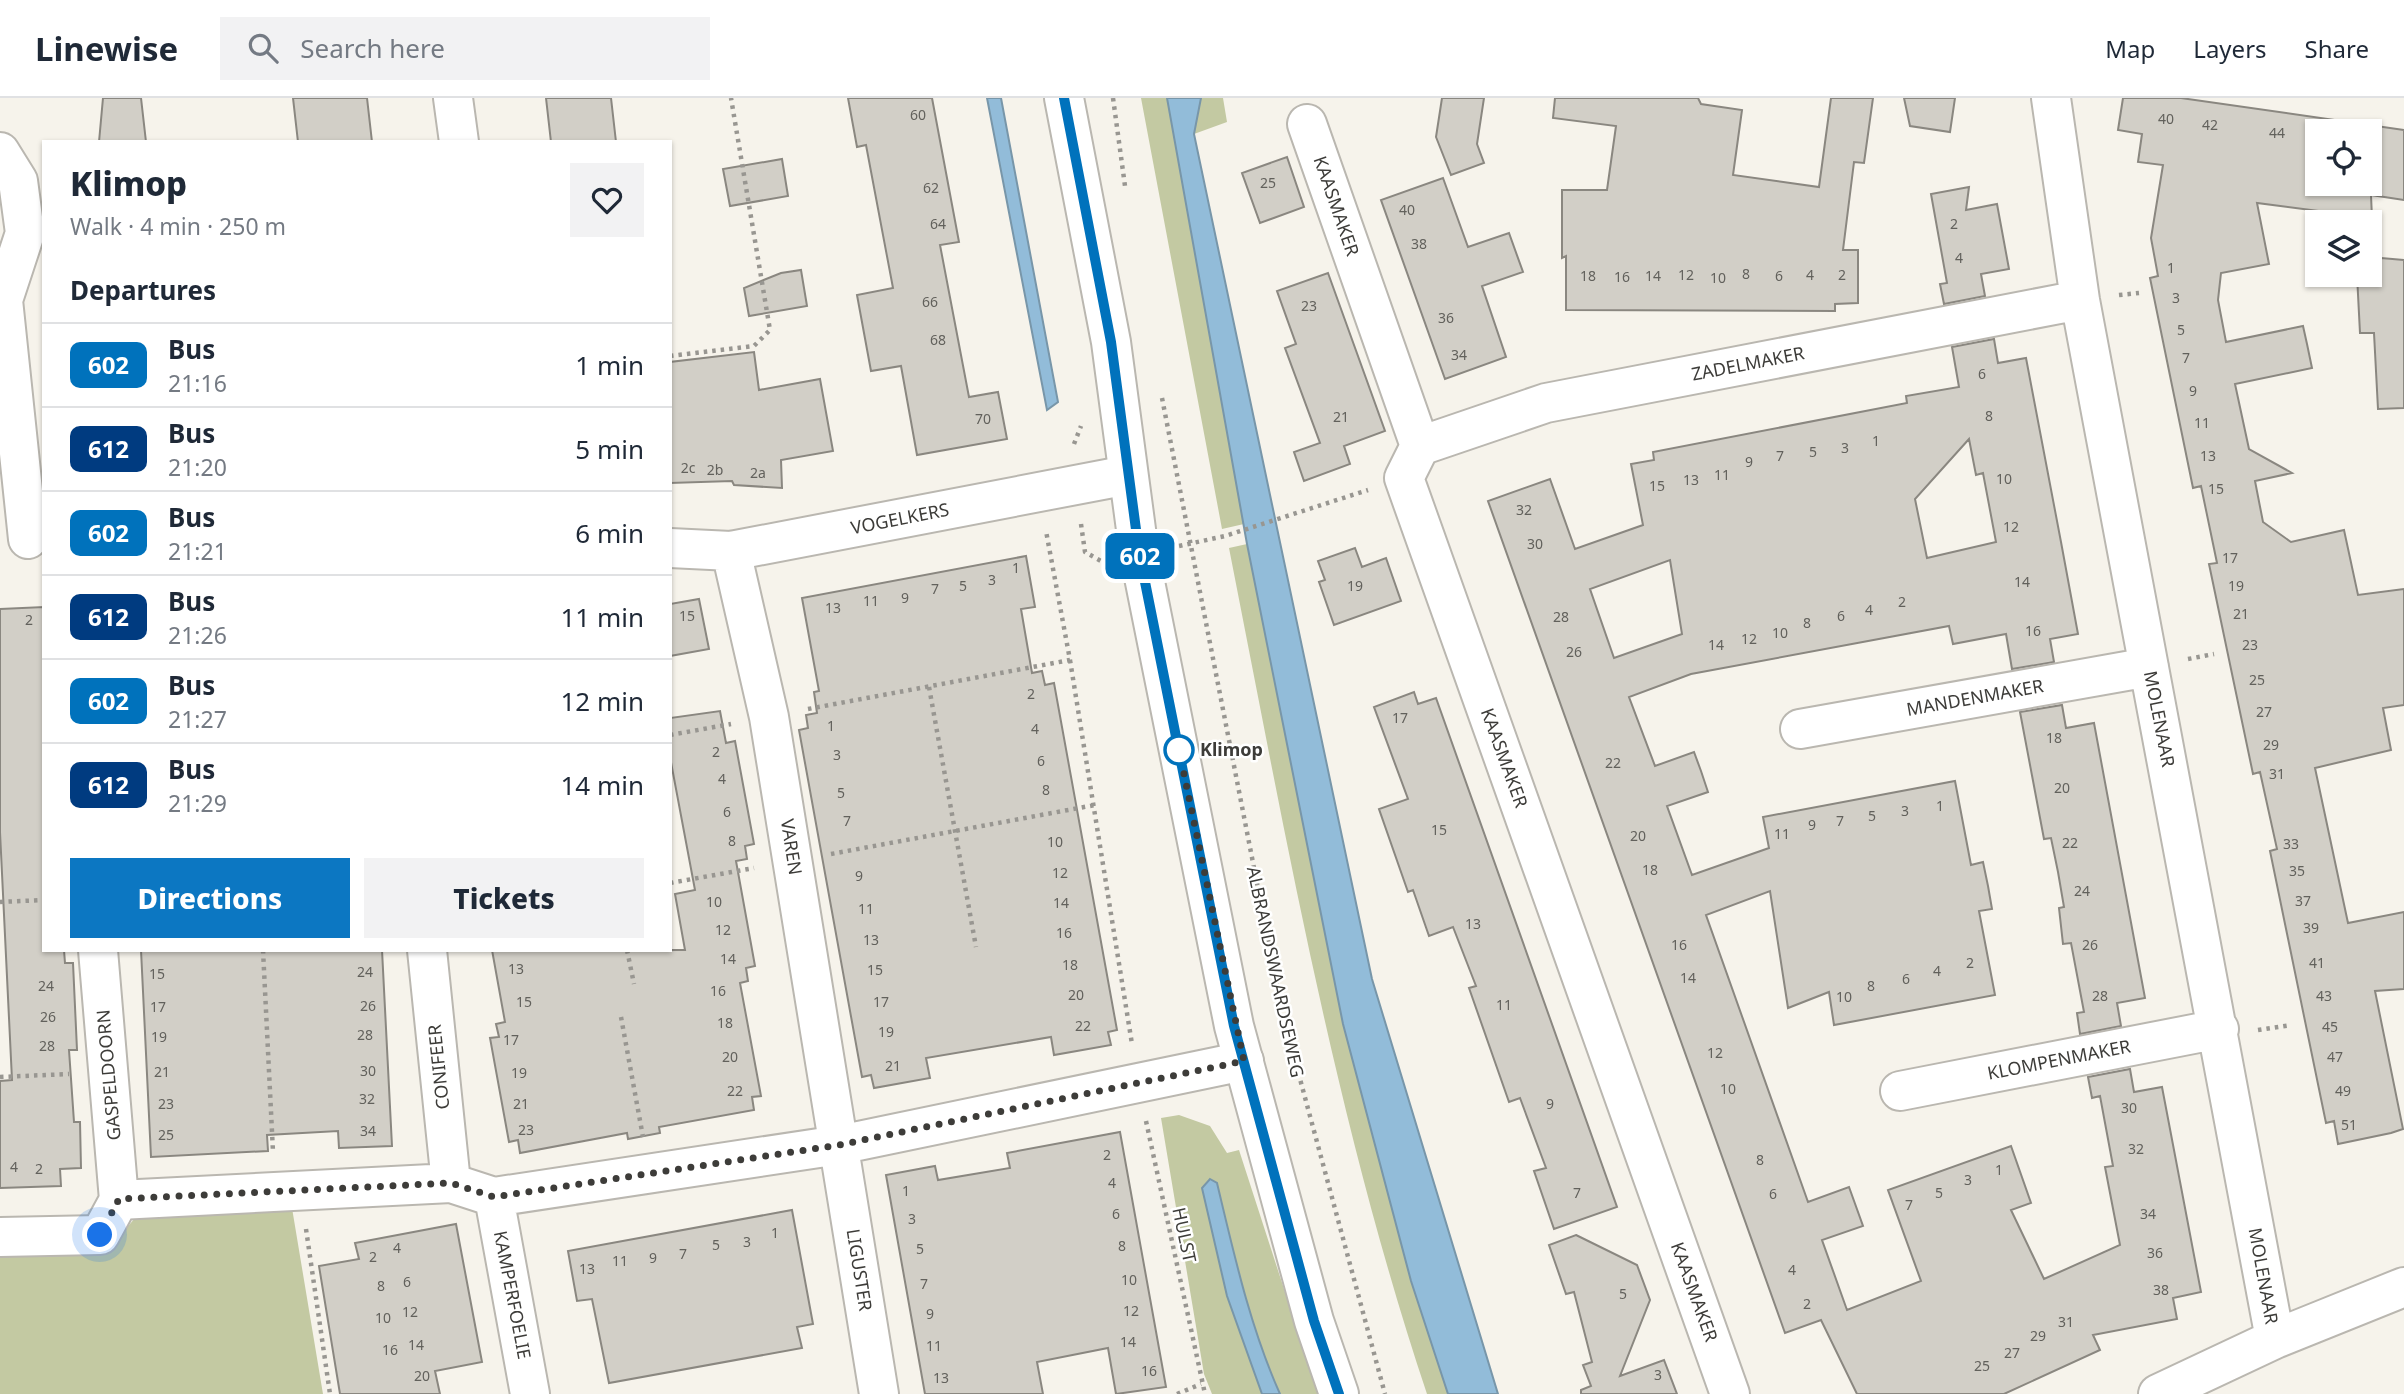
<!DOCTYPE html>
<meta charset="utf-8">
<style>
body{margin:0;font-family:"Noto Sans",sans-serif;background:#f2f2f3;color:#1f2937;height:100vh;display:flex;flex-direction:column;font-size:26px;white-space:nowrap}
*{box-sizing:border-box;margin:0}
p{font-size:23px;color:#747a83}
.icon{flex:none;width:38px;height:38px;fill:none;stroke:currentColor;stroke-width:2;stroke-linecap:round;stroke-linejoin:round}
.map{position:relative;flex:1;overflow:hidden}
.details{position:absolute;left:42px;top:42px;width:630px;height:812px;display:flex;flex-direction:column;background:#fff;border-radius:0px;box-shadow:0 2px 5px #0004}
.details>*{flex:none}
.badge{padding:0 14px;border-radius:10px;font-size:24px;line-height:46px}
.fabs{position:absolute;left:2305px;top:21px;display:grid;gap:14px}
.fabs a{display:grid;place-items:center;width:77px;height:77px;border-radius:0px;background:#fff;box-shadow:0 2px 5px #0004;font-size:35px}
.you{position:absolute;width:35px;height:35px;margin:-18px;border:5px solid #fff;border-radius:50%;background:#1a73e8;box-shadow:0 0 0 10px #1a73e833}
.map>.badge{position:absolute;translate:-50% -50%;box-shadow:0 0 0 4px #fff}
h2{padding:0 28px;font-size:26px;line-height:63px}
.round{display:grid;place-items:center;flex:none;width:74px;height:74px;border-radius:0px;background:#f2f2f3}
.head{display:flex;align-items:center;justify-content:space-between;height:119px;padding:0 28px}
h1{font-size:33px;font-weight:800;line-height:52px}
.button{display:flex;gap:14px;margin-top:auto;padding:14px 28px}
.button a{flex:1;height:80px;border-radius:0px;background:#0c77c2;color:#fff;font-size:28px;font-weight:800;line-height:80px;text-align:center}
.button a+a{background:#f2f2f3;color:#1f2937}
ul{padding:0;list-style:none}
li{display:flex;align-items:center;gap:21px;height:84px;padding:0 28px;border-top:2px solid #e0e1e3}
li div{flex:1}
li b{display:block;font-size:26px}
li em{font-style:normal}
li .badge{min-width:77px;font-weight:700;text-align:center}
header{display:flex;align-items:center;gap:42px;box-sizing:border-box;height:98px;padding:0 35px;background:#fff;border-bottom:2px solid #e0e1e3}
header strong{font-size:33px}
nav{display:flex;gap:38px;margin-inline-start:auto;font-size:24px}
.search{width:490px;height:63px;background:#f2f2f3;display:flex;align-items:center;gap:18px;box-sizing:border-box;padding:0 24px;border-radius:0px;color:#747a83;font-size:26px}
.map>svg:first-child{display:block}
.green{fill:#c3c9a2}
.water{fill:#92bcd9;stroke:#7896a9;stroke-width:2}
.building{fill:#d2cfc7;stroke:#8a8780;stroke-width:2;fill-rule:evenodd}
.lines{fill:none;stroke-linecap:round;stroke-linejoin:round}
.minor-casing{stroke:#bab7b0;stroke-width:42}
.tertiary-casing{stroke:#bab7b0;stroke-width:42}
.path{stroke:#989691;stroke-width:4.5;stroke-dasharray:3.5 5;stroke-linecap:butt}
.minor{stroke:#fff;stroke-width:38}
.tertiary{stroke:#fff;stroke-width:38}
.line-casing{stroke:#fff;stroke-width:16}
.line{stroke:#0072bc;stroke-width:10}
.walk{stroke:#3d3c39;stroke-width:7;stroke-dasharray:0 12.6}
.stop-dot{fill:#fff;stroke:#0072bc;stroke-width:3.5}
.labels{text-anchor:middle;stroke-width:5;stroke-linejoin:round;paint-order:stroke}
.number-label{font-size:14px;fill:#62615c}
.street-label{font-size:18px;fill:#3d3c39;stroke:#fff}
.stop-label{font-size:18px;font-weight:bold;fill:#3d3c39;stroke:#fff;text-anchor:start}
</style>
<header>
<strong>Linewise</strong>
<div class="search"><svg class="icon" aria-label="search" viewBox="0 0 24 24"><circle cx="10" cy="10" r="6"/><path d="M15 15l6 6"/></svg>Search here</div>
<nav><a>Map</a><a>Layers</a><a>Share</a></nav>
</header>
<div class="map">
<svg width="2404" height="1296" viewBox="0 0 2404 1296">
<rect width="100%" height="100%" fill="#f6f3eb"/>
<!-- green -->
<path class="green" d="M1141 0H1167L1244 426 1222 431Z
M1201 0H1223L1227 24 1194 36Z
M1247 446 1343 926 1411 1183 1448 1296H1427C1335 1021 1285 734 1229 450Z
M1179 1017 1210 1028 1227 1055 1239 1052 1318 1296H1280C1250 1229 1234 1157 1217 1086L1202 1090 1227 1198 1262 1296H1212L1204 1276 1161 1020Z
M292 1110 323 1296H0V1155L119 1139 140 1114Z"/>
<!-- water -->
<path class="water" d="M987 0H1001L1058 304 1047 312Z
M1167 0H1201L1194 36 1372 881 1498 1296H1448L1411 1183 1343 926 1247 446Z
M1210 1081 1217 1085C1234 1156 1250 1229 1280 1296H1262L1227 1198 1202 1090Z"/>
<!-- building -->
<path class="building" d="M103 0H141L146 44H99Z
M293 0H367L372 44H298Z
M546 0H611L616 44H551Z
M848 0H932L959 144 940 147 969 299 998 294 1007 341 917 357 901 268 871 273 857 197 893 190 866 47 857 49Z
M1442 0H1484L1477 46 1484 65 1451 77 1436 39Z
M1555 0H1698L1701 6 1742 12 1733 77 1819 89 1831 0H1873L1864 65 1854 64 1843 152H1858V205L1835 206V213L1566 212V158L1562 160V92H1607L1616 28 1553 20Z
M1904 0H1955L1950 34 1910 28Z
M2123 0H2181L2404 32V102L2371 97 2372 120 2257 105 2269 166 2221 175 2218 202 2226 244 2303 228 2307 246 2312 270 2235 286 2249 351 2292 375 2255 383 2263 424 2291 444 2344 432 2358 497 2404 491V607L2383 610 2391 652 2315 670 2348 825 2404 814V891L2375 893 2403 1031 2391 1035 2338 1046 2334 1023 2326 1025 2270 753 2277 751 2260 674 2253 676 2209 466 2217 465 2201 388 2193 390 2150 180 2158 178 2151 140 2163 67 2138 64 2142 36 2118 32ZM2317 33H2370V86H2317Z
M1287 59 1304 109 1260 125 1242 75Z
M782 61 788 98 730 108 723 71Z
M1443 80 1468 149 1509 135 1523 174 1482 188 1506 259 1445 281 1381 102Z
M1969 89 1966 112 1997 106 2009 171 1981 176 1985 198 1944 206 1940 186 1947 185 1931 96Z
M2381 160 2404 162V310L2378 311 2374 235H2360L2357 177H2370V170L2380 169Z
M801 172 807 208 749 218 744 190 781 175Z
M1328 175 1385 333 1344 348 1350 366 1304 383 1294 354 1320 345 1285 250 1296 246 1277 193Z
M1994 241 1998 265 2026 260 2061 444 2078 536 2050 541 2054 564 2012 571 2006 536 1953 546 1949 528 1691 576 1629 599 1655 668 1694 654 1701 673 1708 694 1667 708 1692 777 1769 750 1763 719 1955 683 1971 767 1983 764 1988 788 1992 811 1979 813 1995 897 1834 927 1829 894 1788 910 1770 793 1706 817 1808 1104 1849 1089 1863 1128 1822 1142 1847 1212 1921 1183 1888 1092 2011 1048 2031 1105 2011 1112 2044 1181 2120 1147 2105 1069 2113 1068 2100 998 2092 1000 2088 979 2130 971 2134 994 2162 989 2201 1194 2173 1200 2177 1221 2093 1237 2100 1252 2004 1296H1857L1821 1222 1785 1235 1488 403 1550 381 1575 451 1643 427 1631 366 1654 362 1653 354 1907 305 1906 298 1959 289 1952 249ZM1969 341 1976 377 1983 375 1996 444 1927 460 1915 401ZM1670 462 1682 536 1614 560 1590 491Z
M754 254 759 292 820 281 833 353 781 362 782 390 734 387 732 383 670 385V264Z
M1355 450 1362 469 1386 460 1401 503 1334 527 1319 484 1325 482 1318 463Z
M1026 458 1035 509 1021 511 1032 575 1042 573 1045 587 1054 585 1117 932 1108 934 1111 947 1054 957 1051 939 926 960 930 980 874 990 871 977 862 979 799 632 808 630 806 617 817 615 814 594 819 593 802 500Z
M699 501 709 551 670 558V506Z
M44 509V852H64L65 865H73L77 952H69L74 1024H80L81 1070 60 1071 61 1088 0 1090V983L12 982 0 734V511Z
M1414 594 1418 606 1436 600 1617 1109 1554 1131 1534 1073 1546 1070 1520 1000 1509 1004 1469 890 1476 888 1453 829 1429 838 1413 792 1408 794 1379 711 1408 701 1374 609Z
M2062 607 2066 630 2094 625 2145 900 2117 905 2121 928 2080 936 2077 915 2084 914 2071 845 2063 846 2059 810 2064 809 2058 774 2051 740 2044 741 2020 614Z
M720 613 726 645 735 643 754 746 745 748 747 761 736 763 755 868 746 870 748 883 740 885 761 998 752 999 754 1012 659 1029 660 1035 628 1041 627 1035 520 1055 518 1042 509 1044 490 940 499 939 496 926 505 924 492 852H685L675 796 695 792 670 659V620Z
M141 852H382L392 1048 339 1050 338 1033 267 1037 268 1053 151 1059Z
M1120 1034 1166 1289 1116 1296 1108 1250 1037 1264 1043 1296H925L886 1077 935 1068 938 1082 1010 1070 1007 1055Z
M792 1112 813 1226 797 1229 802 1250 609 1285 592 1201 577 1203 568 1153Z
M456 1126 482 1264 435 1273 440 1296H340L319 1168 359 1161 355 1145Z
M1576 1137 1637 1167 1650 1202 1620 1278 1664 1262 1677 1296H1581V1292L1591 1288 1583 1267 1592 1264 1574 1194 1566 1196 1549 1147Z"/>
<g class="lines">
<defs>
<path id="minor" d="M453 0 459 44
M2051 0 2080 202 2275 1241
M1307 26 1420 348 1404 380 1730 1296
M0 54 18 83 25 135 3 202 28 441
M1420 348 1546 305 2080 202
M670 450 731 453 1128 377
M731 453 769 619 879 1296
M1800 631 2149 569
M98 852 119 1102
M427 852 451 1085
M1900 993 2219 931
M494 1099 530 1296
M0 1139 100 1137 119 1102 451 1085 494 1099 839 1047 1244 963
M2158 1296 2275 1241 2404 1189"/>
<path id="tertiary" d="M1064 0 1111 244 1139 454 1234 928 1314 1223 1339 1296"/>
</defs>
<!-- minor casing -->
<use href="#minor" class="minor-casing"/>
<!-- tertiary casing -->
<use href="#tertiary" class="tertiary-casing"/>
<!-- path -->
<path class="path" d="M1113 0 1125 88
M2119 197 2139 195
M670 258 754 248 770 232 731 0
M1162 300 1283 918 1385 1296
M1074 346 1081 328
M1081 426 1085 454 1101 463
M1179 448 1225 438 1368 392
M2188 561 2214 556
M1070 562 1132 946
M929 589 976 849
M808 611 1070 562 1046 433
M670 637 731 626
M831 756 1095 707
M670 785 754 770
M0 804 44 802
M263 852 273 1054
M627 852 634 886
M621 919 643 1039
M2258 932 2291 927
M0 979 69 976
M1146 1023 1205 1296
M306 1131 330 1296
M1177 1296 1201 1286"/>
<!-- minor -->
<use href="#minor" class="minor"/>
<!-- tertiary -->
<use href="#tertiary" class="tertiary"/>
</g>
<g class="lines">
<defs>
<path id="line" d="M1064 0 1111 244 1139 454 1234 928 1314 1223 1339 1296"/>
</defs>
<!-- line casing -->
<use href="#line" class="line-casing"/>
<!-- line -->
<use href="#line" class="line"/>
<!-- walk -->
<path class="walk" d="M100 1137 119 1101 451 1085 494 1099 839 1047 1244 963 1179 652"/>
</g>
<!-- markers -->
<circle class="stop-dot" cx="1179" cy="652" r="14"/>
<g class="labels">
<!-- number labels -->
<g class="number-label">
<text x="918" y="22">60</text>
<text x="2166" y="26">40</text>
<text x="2210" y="32">42</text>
<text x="2277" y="40">44</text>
<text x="1268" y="90">25</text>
<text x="931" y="95">62</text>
<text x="1407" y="117">40</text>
<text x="938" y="131">64</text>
<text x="1954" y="131">2</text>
<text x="1419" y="151">38</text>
<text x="1959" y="165">4</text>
<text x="2171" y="175">1</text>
<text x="1746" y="181">8</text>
<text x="1686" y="182">12</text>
<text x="1810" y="182">4</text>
<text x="1842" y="182">2</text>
<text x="1588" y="183">18</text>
<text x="1653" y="183">14</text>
<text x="1779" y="183">6</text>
<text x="1622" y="184">16</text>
<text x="1718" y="185">10</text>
<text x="2176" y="205">3</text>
<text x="930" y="209">66</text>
<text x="1309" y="213">23</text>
<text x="1446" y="225">36</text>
<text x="2181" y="237">5</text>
<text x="938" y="247">68</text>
<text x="1459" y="262">34</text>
<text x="2186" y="265">7</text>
<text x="1982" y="281">6</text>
<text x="2193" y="298">9</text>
<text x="1989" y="323">8</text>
<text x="1341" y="324">21</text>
<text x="983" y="326">70</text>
<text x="2202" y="330">11</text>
<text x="1876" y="348">1</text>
<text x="1845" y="355">3</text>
<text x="1813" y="359">5</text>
<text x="1780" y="363">7</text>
<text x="2208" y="363">13</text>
<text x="1749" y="369">9</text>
<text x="688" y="375">2c</text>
<text x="715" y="377">2b</text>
<text x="758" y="380">2a</text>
<text x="1722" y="382">11</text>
<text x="2004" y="386">10</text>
<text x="1691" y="387">13</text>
<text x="1657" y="393">15</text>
<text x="2216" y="396">15</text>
<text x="1524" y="417">32</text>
<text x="2011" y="434">12</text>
<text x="1535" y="451">30</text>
<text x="2230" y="465">17</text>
<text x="1016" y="475">1</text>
<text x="992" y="487">3</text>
<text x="2022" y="489">14</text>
<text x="963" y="493">5</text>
<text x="1355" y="493">19</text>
<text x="2236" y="493">19</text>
<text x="935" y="496">7</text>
<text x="905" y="505">9</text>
<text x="871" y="508">11</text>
<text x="1902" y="509">2</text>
<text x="833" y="515">13</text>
<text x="1869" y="517">4</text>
<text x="2241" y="521">21</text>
<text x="687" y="523">15</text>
<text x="1841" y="523">6</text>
<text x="1561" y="524">28</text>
<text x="29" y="527">2</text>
<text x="1807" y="530">8</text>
<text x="2033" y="538">16</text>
<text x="1780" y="540">10</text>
<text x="1749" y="546">12</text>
<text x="1716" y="552">14</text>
<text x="2250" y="552">23</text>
<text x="1574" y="559">26</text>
<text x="2257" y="587">25</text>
<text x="1031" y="601">2</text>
<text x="2264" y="619">27</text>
<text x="1400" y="625">17</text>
<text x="831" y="633">1</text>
<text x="1035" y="636">4</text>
<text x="2054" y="645">18</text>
<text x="2271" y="652">29</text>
<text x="716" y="659">2</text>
<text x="837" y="662">3</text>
<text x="1041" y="668">6</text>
<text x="1613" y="670">22</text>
<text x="2277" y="681">31</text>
<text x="722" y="686">4</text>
<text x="2062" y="695">20</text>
<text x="1046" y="697">8</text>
<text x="841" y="700">5</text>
<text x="1940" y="713">1</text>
<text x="1905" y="718">3</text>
<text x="727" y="719">6</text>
<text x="1872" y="723">5</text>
<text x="847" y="728">7</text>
<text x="1840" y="728">7</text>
<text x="1812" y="732">9</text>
<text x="1439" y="737">15</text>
<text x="1782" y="741">11</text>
<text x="1638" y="743">20</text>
<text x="732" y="748">8</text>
<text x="1055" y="749">10</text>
<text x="2070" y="750">22</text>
<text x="2291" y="751">33</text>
<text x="1650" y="777">18</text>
<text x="2297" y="778">35</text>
<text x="1060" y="780">12</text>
<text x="859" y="783">9</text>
<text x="2082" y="798">24</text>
<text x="2303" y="808">37</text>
<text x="714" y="809">10</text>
<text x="1061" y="810">14</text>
<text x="866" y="816">11</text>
<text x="1473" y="831">13</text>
<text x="2311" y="835">39</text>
<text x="723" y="837">12</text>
<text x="1064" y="840">16</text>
<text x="871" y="847">13</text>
<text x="1679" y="852">16</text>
<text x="2090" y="852">26</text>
<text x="728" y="866">14</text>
<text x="1970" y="870">2</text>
<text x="2317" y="870">41</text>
<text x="1070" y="872">18</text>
<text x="516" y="876">13</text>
<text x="875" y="877">15</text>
<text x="1937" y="878">4</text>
<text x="365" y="879">24</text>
<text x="157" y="881">15</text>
<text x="1688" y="885">14</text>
<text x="1906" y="886">6</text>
<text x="46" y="893">24</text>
<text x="1871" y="893">8</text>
<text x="718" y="898">16</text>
<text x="1076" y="902">20</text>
<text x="2100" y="903">28</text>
<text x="2324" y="903">43</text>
<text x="1844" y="904">10</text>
<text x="524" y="909">15</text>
<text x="881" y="909">17</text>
<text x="1504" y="912">11</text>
<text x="368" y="913">26</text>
<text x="158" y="914">17</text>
<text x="48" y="924">26</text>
<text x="725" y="930">18</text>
<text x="1083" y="933">22</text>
<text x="2330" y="934">45</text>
<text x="886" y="939">19</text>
<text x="365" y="942">28</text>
<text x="159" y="944">19</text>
<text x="511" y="947">17</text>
<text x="47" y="953">28</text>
<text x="1715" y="960">12</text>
<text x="730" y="964">20</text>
<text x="2335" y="964">47</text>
<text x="893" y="973">21</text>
<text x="368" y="978">30</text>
<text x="162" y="979">21</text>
<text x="519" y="980">19</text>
<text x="1728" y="996">10</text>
<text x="735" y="998">22</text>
<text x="2343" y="998">49</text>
<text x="367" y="1006">32</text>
<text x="166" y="1011">23</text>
<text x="521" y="1011">21</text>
<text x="1550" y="1011">9</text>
<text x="2129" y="1015">30</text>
<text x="2349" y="1032">51</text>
<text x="526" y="1037">23</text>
<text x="368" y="1038">34</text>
<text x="166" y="1042">25</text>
<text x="2136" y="1056">32</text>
<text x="1107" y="1062">2</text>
<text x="1760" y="1067">8</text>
<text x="14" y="1074">4</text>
<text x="39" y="1076">2</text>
<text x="1999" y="1077">1</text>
<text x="1968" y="1087">3</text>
<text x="1112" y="1090">4</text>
<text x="906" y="1098">1</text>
<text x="1577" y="1100">7</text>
<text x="1939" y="1100">5</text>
<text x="1773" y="1101">6</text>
<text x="1909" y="1112">7</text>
<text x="1116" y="1121">6</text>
<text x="2148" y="1121">34</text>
<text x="912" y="1126">3</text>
<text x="775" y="1140">1</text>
<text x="747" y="1149">3</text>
<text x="716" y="1152">5</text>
<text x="1122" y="1153">8</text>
<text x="397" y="1155">4</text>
<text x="920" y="1156">5</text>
<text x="2155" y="1160">36</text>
<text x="683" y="1161">7</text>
<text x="373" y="1164">2</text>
<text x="653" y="1165">9</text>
<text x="620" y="1168">11</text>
<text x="587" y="1176">13</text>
<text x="1792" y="1177">4</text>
<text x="1129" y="1187">10</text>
<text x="407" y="1189">6</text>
<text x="924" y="1191">7</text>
<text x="381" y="1193">8</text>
<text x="2161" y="1197">38</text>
<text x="1623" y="1201">5</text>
<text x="1807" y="1211">2</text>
<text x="1131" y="1218">12</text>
<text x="410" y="1219">12</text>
<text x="930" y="1221">9</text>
<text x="383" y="1225">10</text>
<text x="2066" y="1229">31</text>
<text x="2038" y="1243">29</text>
<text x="1128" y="1249">14</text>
<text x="416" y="1252">14</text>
<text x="934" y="1253">11</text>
<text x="390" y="1257">16</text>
<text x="2012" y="1260">27</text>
<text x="1982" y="1273">25</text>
<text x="1149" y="1278">16</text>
<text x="1658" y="1282">3</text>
<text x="422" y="1283">20</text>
<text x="941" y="1285">13</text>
</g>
<!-- street labels -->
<g class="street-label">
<text transform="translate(1336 108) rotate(71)" y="6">KAASMAKER</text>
<text transform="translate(1748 266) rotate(-11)" y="6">ZADELMAKER</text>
<text transform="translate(900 421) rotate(-11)" y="6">VOGELKERS</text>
<text transform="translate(1975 600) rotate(-10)" y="6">MANDENMAKER</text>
<text transform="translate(2159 621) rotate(79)" y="6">MOLENAAR</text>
<text transform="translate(1504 660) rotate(70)" y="6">KAASMAKER</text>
<text transform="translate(791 749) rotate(81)" y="6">VAREN</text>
<text transform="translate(1275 874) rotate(78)" y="6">ALBRANDSWAARDSEWEG</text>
<text transform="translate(2059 962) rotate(-11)" y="6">KLOMPENMAKER</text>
<text transform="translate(439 969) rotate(-96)" y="6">CONIFEER</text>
<text transform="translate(109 977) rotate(-95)" y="6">GASPELDOORN</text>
<text transform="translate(1184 1137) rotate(78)" y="6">HULST</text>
<text transform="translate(859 1172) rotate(81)" y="6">LIGUSTER</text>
<text transform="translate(2263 1178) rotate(80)" y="6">MOLENAAR</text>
<text transform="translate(1694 1194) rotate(70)" y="6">KAASMAKER</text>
<text transform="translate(512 1197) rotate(79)" y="6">KAMPERFOELIE</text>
</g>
<!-- stop labels -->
<g class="stop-label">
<text x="1200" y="658">Klimop</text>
</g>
</g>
</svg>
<div class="fabs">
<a><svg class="icon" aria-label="locate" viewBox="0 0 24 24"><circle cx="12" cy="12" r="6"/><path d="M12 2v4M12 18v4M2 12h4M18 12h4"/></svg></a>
<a><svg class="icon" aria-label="layers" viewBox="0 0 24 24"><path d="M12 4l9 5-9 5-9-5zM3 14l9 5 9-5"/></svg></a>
</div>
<div class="you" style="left:100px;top:1137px"></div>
<b class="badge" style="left:1140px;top:458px;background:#0072bc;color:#fff">602</b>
<section class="details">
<div class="head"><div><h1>Klimop</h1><p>Walk · 4 min · 250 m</p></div><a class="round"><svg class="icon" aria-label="heart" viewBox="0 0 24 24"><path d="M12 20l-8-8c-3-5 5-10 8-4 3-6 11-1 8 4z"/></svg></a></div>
<h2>Departures</h2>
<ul>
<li><span class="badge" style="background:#0072bc;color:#fff">602</span><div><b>Bus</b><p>21:16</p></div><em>1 min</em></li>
<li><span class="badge" style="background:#003b80;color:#fff">612</span><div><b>Bus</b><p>21:20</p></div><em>5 min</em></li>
<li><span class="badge" style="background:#0072bc;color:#fff">602</span><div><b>Bus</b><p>21:21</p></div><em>6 min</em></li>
<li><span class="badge" style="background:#003b80;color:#fff">612</span><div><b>Bus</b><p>21:26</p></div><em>11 min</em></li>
<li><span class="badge" style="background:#0072bc;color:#fff">602</span><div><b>Bus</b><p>21:27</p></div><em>12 min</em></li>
<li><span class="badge" style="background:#003b80;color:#fff">612</span><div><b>Bus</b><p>21:29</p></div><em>14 min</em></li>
</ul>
<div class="button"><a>Directions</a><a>Tickets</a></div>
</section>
</div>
